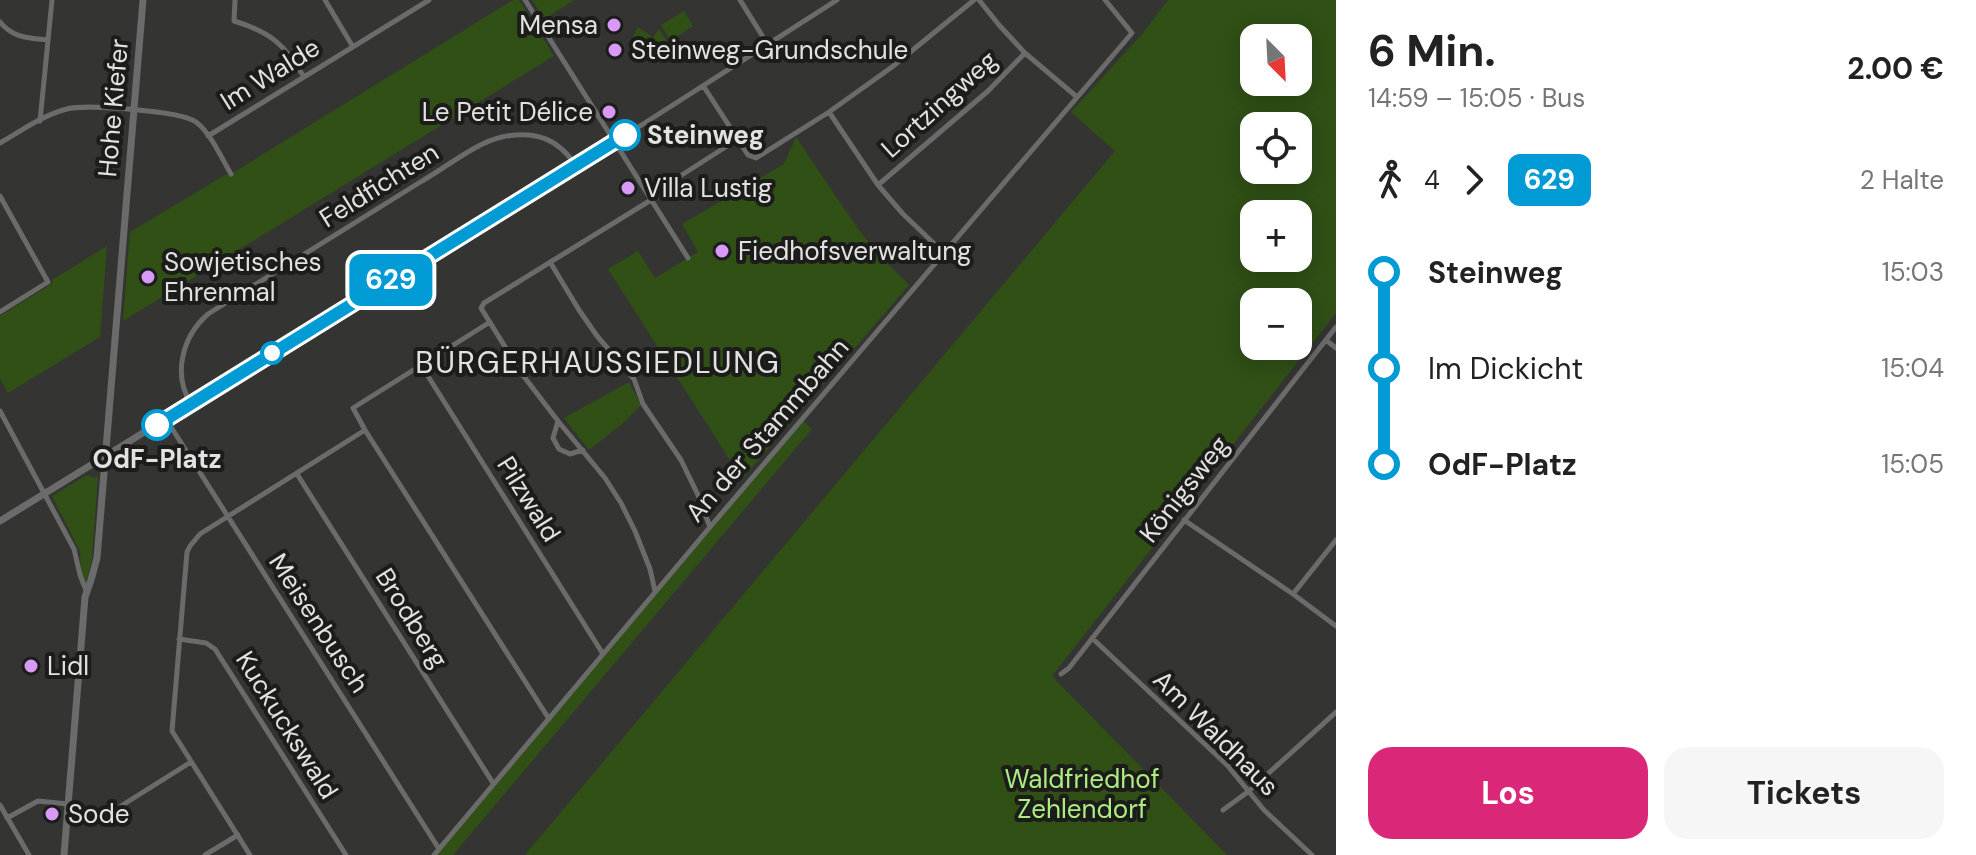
<!DOCTYPE html>
<html lang="de">
<meta charset="utf-8">
<style>
body{margin:0;font-family:"DM Sans",sans-serif;background:#f6f6f6;color:#222;height:100vh;display:flex;flex-direction:column;font-size:30px;white-space:nowrap}
*{box-sizing:border-box;margin:0}
p{font-size:26px;color:#767676}
.icon{flex:none;width:44px;height:44px;fill:none;stroke:currentColor;stroke-width:2;stroke-linecap:round;stroke-linejoin:round}
.map{position:relative;flex:1;overflow:hidden}
.drawer{display:flex;flex-direction:column;background:#fff;width:640px}
.drawer>*{flex:none}
.badge{padding:0 16px;border-radius:12px;font-size:28px;line-height:52px}
.needle{width:52px;rotate:156deg}
.buttons{position:absolute;left:1240px;top:24px;display:grid;gap:16px}
.buttons a{display:grid;place-items:center;width:72px;height:72px;border-radius:16px;background:#fff;box-shadow:0 4px 20px #0003;font-size:40px}
.map>.badge{position:absolute;translate:-50% -50%;box-shadow:0 0 0 4px #fff}
.legs{display:flex;align-items:center;gap:12px;height:88px;padding:0 32px;font-size:26px}
.legs p{margin-inline-start:auto}
.overview{display:flex;align-items:center;justify-content:space-between;height:136px;padding:0 32px}
h1{font-size:44px;font-weight:700;line-height:60px}
.primary-button{display:flex;gap:16px;margin-top:auto;padding:16px 32px}
.primary-button a{flex:1;height:92px;border-radius:24px;background:#db2777;color:#fff;font-size:32px;font-weight:700;line-height:92px;text-align:center}
.primary-button a+a{background:#f6f6f6;color:#222}
ul{padding:0 32px;list-style:none}
li{display:flex;align-items:center;gap:28px;height:96px;font-size:30px}
li i{display:grid;place-items:center;width:12px;height:100%;margin:0 10px;background:currentColor}
li i::after{content:'';width:20px;height:20px;margin:-10px;border:6px solid;border-radius:50%;background:#fff}
li p{margin-inline-start:auto}
li:first-child i{background:linear-gradient(#0000 50%,currentColor 0)}
li:last-child i{background:linear-gradient(currentColor 50%,#0000 0)}
main{display:flex;flex:1;min-height:0}
.map>svg:first-child{display:block}
.green{fill:#305016;fill-rule:evenodd}
.lines{fill:none;stroke-linecap:round;stroke-linejoin:round}
.minor{stroke:#6a6b6a;stroke-width:5}
.tertiary{stroke:#6a6b6a;stroke-width:7}
.line-1-casing{stroke:#fff;stroke-width:18}
.line-1{stroke:#009bd5;stroke-width:12}
.poi-dot{fill:#d99af7;stroke:#1c1c1b;stroke-width:3}
.stop-1-dot{fill:#fff;stroke:#009bd5;stroke-width:4}
.labels{text-anchor:middle;stroke-width:8;stroke-linejoin:round;paint-order:stroke}
.poi-label{font-size:26px;fill:#e1e2e1;stroke:#1c1c1b;text-anchor:start}
.street-label{font-size:26px;fill:#e1e2e1;stroke:#1c1c1b}
.stop-label{font-size:26px;font-weight:bold;fill:#e1e2e1;stroke:#1c1c1b;text-anchor:start}
.park-label{font-size:26px;fill:#acec81;stroke:#1c1c1b}
.quarter-label{font-size:30px;letter-spacing:2px;fill:#e1e2e1;stroke:#1c1c1b}
</style>
<main>
<div class="map">
<svg width="1336" height="855" viewBox="0 0 1336 855">
<rect width="100%" height="100%" fill="#343533"/>
<!-- green -->
<path class="green" d="M513 0H519L554 56 123 321 130 232 225 175 231 174Z
M532 0H575L544 19Z
M1168 0H1336V313L1052 676 1227 855H525L1115 151 1071 112 1143 33ZM1254 38H1298V82H1254ZM1254 126H1298V170H1254ZM1254 214H1298V258H1254ZM1254 302H1298V346H1254Z
M684 11 693 26 671 41 661 25Z
M638 27 651 36 635 56 630 55V42Z
M659 29 671 47 657 56H639Z
M796 137 858 229 881 257 909 285 742 479 608 269 638 251 655 278 698 252 682 224 784 164Z
M107 246 100 337 8 393 0 379V316L53 283 52 280Z
M629 382 641 405 622 424 589 450 564 418Z
M802 420 812 429 453 855H434Z
M87 475 94 478 98 476 92 558 86 583 81 574 80 551 52 496Z"/>
<g class="lines">
<!-- minor -->
<path class="minor" d="M235 0 234 21C271 32 285 45 304 77
M325 0 353 47
M525 0 688 258
M740 0 768 45
M979 0 999 25 1025 53 1077 97
M0 22C13 38 28 38 48 40
M704 87 748 155 756 158 829 112 892 67 974 0
M829 112 878 185 903 214 945 254
M40 121 52 0
M208 136 429 0
M615 142 837 0
M0 143C21 131 43 115 67 109 86 104 181 111 196 122 210 132 222 159 231 174
M878 185 988 91 1025 53
M0 196 48 282 0 312
M649 196 738 139
M651 200 484 303 481 308 522 374 558 421 605 478 621 503 635 531 650 569 655 591
M550 262 579 310 597 336 634 379 643 404 681 460 698 495 710 527
M490 322 353 408 365 430 549 719
M1326 340 1336 348
M421 365 603 654
M191 404C172 373 183 336 208 314 280 270 351 225 422 181 445 168 477 142 502 137 534 130 558 138 576 166
M0 411 74 549 80 575 86 590
M166 419 439 849
M558 421 553 438 559 449 570 454 583 450
M297 474 493 783
M1184 520 1293 594 1336 626
M1293 594 1336 540
M1092 638 1227 765 1264 810 1312 855
M179 639 206 643 215 649 346 855
M1061 674 1069 668 1336 327
M0 805 29 855
M121 806 191 762
M1223 810 1249 791 1336 712
M7 818 38 801 68 804
M205 855 238 835
M250 855 172 731 187 552 190 546 200 534 365 430
M434 855 710 527 1132 33 1105 0"/>
<!-- tertiary -->
<path class="tertiary" d="M0 521 615 142
M64 855 85 597 91 580 97 558 143 0"/>
</g>
<g class="lines">
<defs>
<path id="line-1" d="M157 425 625 135"/>
</defs>
<!-- line-1 casing -->
<use href="#line-1" class="line-1-casing"/>
<!-- line-1 -->
<use href="#line-1" class="line-1"/>
</g>
<!-- markers -->
<g class="poi-dot">
<circle cx="614" cy="25" r="8"/>
<circle cx="615" cy="50" r="8"/>
<circle cx="609" cy="112" r="8"/>
<circle cx="628" cy="188" r="8"/>
<circle cx="722" cy="251" r="8"/>
<circle cx="148" cy="277" r="8"/>
<circle cx="31" cy="666" r="8"/>
<circle cx="52" cy="814" r="8"/>
</g>
<g class="stop-1-dot">
<circle cx="625" cy="135" r="14"/>
<circle cx="272" cy="353" r="10"/>
<circle cx="157" cy="425" r="14"/>
</g>
<g class="labels">
<!-- poi labels -->
<g class="poi-label">
<text x="598" y="34" text-anchor="end">Mensa</text>
<text x="631" y="59">Steinweg-Grundschule</text>
<text x="593" y="121" text-anchor="end">Le Petit Délice</text>
<text x="644" y="197">Villa Lustig</text>
<text x="738" y="260">Fiedhofsverwaltung</text>
<text x="164" y="271">Sowjetisches<tspan x="164" dy="30">Ehrenmal</tspan></text>
<text x="47" y="675">Lidl</text>
<text x="68" y="823">Sode</text>
</g>
<!-- street labels -->
<g class="street-label">
<text transform="translate(270 74) rotate(-32)" y="9">Im Walde</text>
<text transform="translate(939 104) rotate(-42)" y="9">Lortzingweg</text>
<text transform="translate(113 108) rotate(-85)" y="9">Hohe Kiefer</text>
<text transform="translate(379 185) rotate(-32)" y="9">Feldfichten</text>
<text transform="translate(767 430) rotate(-49)" y="9">An der Stammbahn</text>
<text transform="translate(1184 489) rotate(-52)" y="9">Königsweg</text>
<text transform="translate(529 499) rotate(58)" y="9">Pilzwald</text>
<text transform="translate(412 618) rotate(58)" y="9">Brodberg</text>
<text transform="translate(319 623) rotate(57)" y="9">Meisenbusch</text>
<text transform="translate(287 725) rotate(58)" y="9">Kuckuckswald</text>
<text transform="translate(1216 733) rotate(45)" y="9">Am Waldhaus</text>
</g>
<!-- stop labels -->
<g class="stop-label">
<text x="647" y="144">Steinweg</text>
<text x="157" y="468" text-anchor="middle">OdF-Platz</text>
</g>
<!-- park labels -->
<g class="park-label">
<text x="1082" y="788">Waldfriedhof<tspan x="1082" dy="30">Zehlendorf</tspan></text>
</g>
<!-- quarter labels -->
<g class="quarter-label">
<text x="598" y="373">BÜRGERHAUSSIEDLUNG</text>
</g>
</g>
</svg>
<div class="buttons">
<a><svg class="needle" viewBox="-14 -14 28 28"><path d="M0-13l5 13h-10z" fill="#e53935"/><path d="M0 13l5-13h-10z" fill="#767676"/></svg></a>
<a><svg class="icon" aria-label="locate" viewBox="0 0 24 24"><circle cx="12" cy="12" r="6"/><path d="M12 2v4M12 18v4M2 12h4M18 12h4"/></svg></a>
<a>+</a>
<a>−</a>
</div>
<b class="badge" style="left:391px;top:280px;background:#009bd5;color:#fff">629</b>
</div>
<section class="drawer">
<div class="overview"><div><h1>6 Min.</h1><p>14:59 – 15:05 · Bus</p></div><b>2.00 €</b></div>
<div class="legs"><svg class="icon" aria-label="walk" viewBox="0 0 24 24"><circle cx="13" cy="4" r="2"/><path d="M13 8l-2 6 4 7M11 14l-3 7M7 12l3-4h3l4 4"/></svg>4<svg class="icon" aria-label="forward" viewBox="0 0 24 24"><path d="M9 5l7 7-7 7"/></svg><b class="badge" style="background:#009bd5;color:#fff">629</b><p>2 Halte</p></div>
<ul>
<li><i style="color:#009bd5"></i><b>Steinweg</b><p>15:03</p></li>
<li><i style="color:#009bd5"></i><span>Im Dickicht</span><p>15:04</p></li>
<li><i style="color:#009bd5"></i><b>OdF-Platz</b><p>15:05</p></li>
</ul>
<div class="primary-button"><a>Los</a><a>Tickets</a></div>
</section>
</main>
